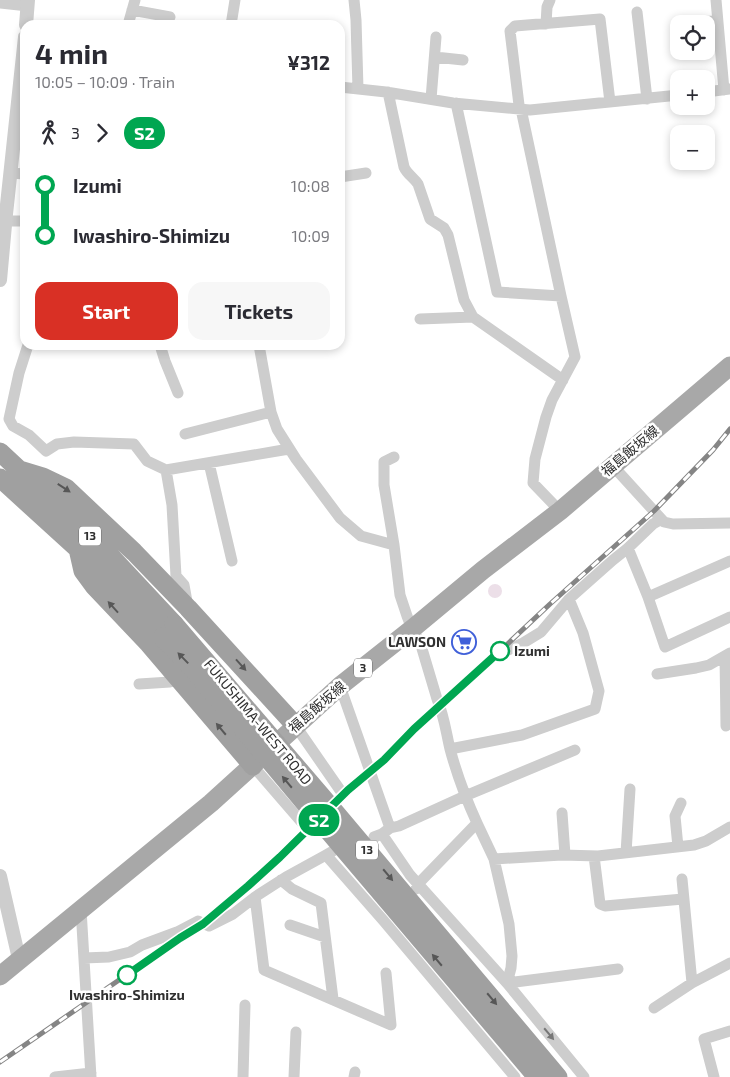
<!DOCTYPE html>
<meta charset="utf-8">
<style>
body{margin:0;font-family:"Exo 2","Noto Sans JP",sans-serif;background:#f7f7f7;color:#2b2b33;height:100vh;display:flex;flex-direction:column;font-size:19px;white-space:nowrap}
*{box-sizing:border-box;margin:0}
p{font-size:16px;color:#7c7c81}
.icon{flex:none;width:28px;height:28px;fill:none;stroke:currentColor;stroke-width:2;stroke-linecap:round;stroke-linejoin:round}
.map{position:relative;flex:1;overflow:hidden}
.panel{position:absolute;left:20px;top:20px;width:325px;height:330px;display:flex;flex-direction:column;background:#fff;border-radius:15px;box-shadow:0 2px 8px #0003}
.panel>*{flex:none}
.badge{padding:0 10px;border-radius:16px;font-size:18px;line-height:32px}
.fabs{position:absolute;left:670px;top:15px;display:grid;gap:10px}
.fabs a{display:grid;place-items:center;width:45px;height:45px;border-radius:10px;background:#fff;box-shadow:0 2px 8px #0003;font-size:25px}
.map>.badge{position:absolute;translate:-50% -50%;box-shadow:0 0 0 2px #fff}
.legs{display:flex;align-items:center;gap:8px;height:55px;padding:0 15px;font-size:16px}
.legs p{margin-inline-start:auto}
.headline{display:flex;align-items:center;justify-content:space-between;height:85px;padding:0 15px}
h1{font-size:28px;font-weight:700;line-height:38px}
.button{display:flex;gap:10px;margin-top:auto;padding:10px 15px}
.button a{flex:1;height:58px;border-radius:15px;background:#d93025;color:#fff;font-size:20px;font-weight:700;line-height:58px;text-align:center}
.button a+a{background:#f7f7f7;color:#2b2b33}
ul{padding:0 15px;list-style:none}
li{display:flex;align-items:center;gap:18px;height:50px;font-size:19px}
li i{display:grid;place-items:center;width:8px;height:100%;margin:0 6px;background:currentColor}
li i::after{content:'';width:12px;height:12px;margin:-6px;border:4px solid;border-radius:50%;background:#fff}
li p{margin-inline-start:auto}
li:first-child i{background:linear-gradient(#0000 50%,currentColor 0)}
li:last-child i{background:linear-gradient(currentColor 50%,#0000 0)}
.map>svg:first-child{display:block}
.green{fill:#ecdfe8}
.lines{fill:none;stroke-linecap:round;stroke-linejoin:round}
.minor{stroke:#cdcdcd;stroke-width:11}
.tertiary{stroke:#cdcdcd;stroke-width:14}
.primary{stroke:#a8a8a8;stroke-width:19}
.trunk{stroke:#a0a0a0;stroke-width:19}
.rail-casing{stroke:#858585;stroke-width:5}
.rail{stroke:#fff;stroke-width:3;stroke-dasharray:9;stroke-linecap:butt}
.trunk-bridge{stroke:#a0a0a0;stroke-width:19}
.oneway{fill:#575757}
.oneway2{fill:#777}
.line-1-casing{stroke:#fff;stroke-width:11}
.line-1{stroke:#00a651;stroke-width:8}
.stop-1-dot{fill:#fff;stroke:#00a651;stroke-width:2.5}
.labels{text-anchor:middle;stroke-width:5;stroke-linejoin:round;paint-order:stroke}
.shield{fill:#fff;stroke:#6e6e6e;stroke-width:1}
.shield-label{font-size:12px;font-weight:bold;fill:#303030}
.street-label{font-size:14px;fill:#303030;stroke:#fff}
.poi-label{font-size:14px;font-weight:bold;fill:#303030;stroke:#fff;text-anchor:end}
.stop-label{font-size:14px;font-weight:bold;fill:#303030;stroke:#fff;text-anchor:start}
</style>
<div class="map">
<svg width="730" height="1077" viewBox="0 0 730 1077">
<rect width="100%" height="100%" fill="#fff"/>
<!-- green -->
<path class="green" d="M488 591a7 7 0 1 1 14 0a7 7 0 1 1-14 0Z"/>
<g class="lines">
<!-- minor -->
<path class="minor" d="M354 0 356 20 358 89
M716 0 724 90
M0 3 28 6
M132 10 170 17
M637 12 647 99
M684 22 717 21
M546 24 547 7 550 0
M128 25 135 0
M231 25 235 0
M435 57 463 60
M340 87 386 92 453 103 530 110 679 95
M388 92 404 167C407 174 414 178 418 184L430 219 444 228 448 235 464 300 473 317
M706 92 730 89
M431 99 436 37
M456 103 497 292 561 296
M11 173 25 174
M340 177 366 173
M6 221H25
M420 319 473 317 563 380
M28 345 19 373 9 419 13 426 29 435 46 451 57 444 74 442 134 444 147 461 166 470 289 449
M160 345 165 361 178 393
M259 345 271 412 277 429 296 459 340 518 361 536 394 545 400 595 407 616 412 629 420 642 437 699C444 715 446 732 450 749 457 775 466 799 477 823L418 884 416 889
M185 434 271 412
M209 463 232 561
M613 466 664 522 673 524 730 523
M166 470 172 505 176 576 184 585 188 607
M560 511 533 483 535 459 546 417 552 400 575 357 561 296 521 109 519 105 510 31 515 26 600 19 610 102
M660 520 653 524 628 548 648 597 665 647 730 617
M394 545 384 485V462L394 457
M648 597 730 561
M569 599 613 560 628 548
M725 656 726 726
M657 674 696 668 709 665 730 653
M139 684 170 682 179 680
M340 686 390 828
M295 725 340 790
M450 749 522 735 595 709 599 691 583 633 569 599 541 632 523 643 506 651
M253 766 304 825
M562 813 565 855
M477 823 494 859 509 924 512 956 511 968 507 983
M382 834 390 828 399 826 465 796 575 750
M374 837 382 834 410 875 507 983 584 1077
M678 847 675 816 681 803
M333 851 326 855 383 920 515 1077
M626 853 630 789
M594 856 600 904 605 906 683 899
M494 859 562 855 598 856 694 845 706 841 730 827
M682 879 692 983
M281 880 292 889 321 903 333 999
M255 897 264 970 391 1025 386 973
M81 909 91 1077
M290 925 325 937
M84 958 109 957 130 952 142 945 177 932 198 921 209 926 233 914 255 897 286 877 326 855
M507 983 618 969
M654 1008 692 983 730 963
M55 1077 91 1073
M243 1077 245 1005
M294 1077 296 1032
M354 1077 355 1072
M714 1077 704 1039 730 1031"/>
<!-- tertiary -->
<path class="tertiary" d="M26 25 28 0
M0 280 6 214 25 37
M0 876 19 959"/>
<!-- primary -->
<path class="primary" d="M0 976 211 803 340 686 412 629 483 570 560 511 730 366"/>
<!-- trunk -->
<path class="trunk" d="M0 452 103 548 174 624
M20 470 43 477 66 488 134 552 188 608 295 725
M0 478 78 549 162 637
M78 549 83 571 94 586 149 644 253 766"/>
<defs>
<path id="rail" d="M0 1062 180 938 203 924 249 886 280 857 349 790 384 761 414 729 500 651 550 604 654 511 713 450 730 429"/>
</defs>
<!-- rail casing -->
<use href="#rail" class="rail-casing"/>
<!-- rail -->
<use href="#rail" class="rail"/>
<!-- trunk-bridge -->
<path class="trunk-bridge" d="M174 624 323 798 558 1077
M162 637 194 670 309 808 537 1077"/>
</g>
<!-- one-way arrows -->
<defs><path id="oneway-solid" d="M-6-.8H1V-3.2L6.5 0L1 3.2V.8H-6Z" transform="scale(1.25)"/></defs>
<g class="oneway">
<use href="#oneway-solid" transform="translate(64 488) rotate(33)"/>
<use href="#oneway-solid" transform="translate(113 607) rotate(-132)"/>
<use href="#oneway-solid" transform="translate(183 658) rotate(-134)"/>
<use href="#oneway-solid" transform="translate(241 665) rotate(48)"/>
<use href="#oneway-solid" transform="translate(221 729) rotate(-130)"/>
<use href="#oneway-solid" transform="translate(287 782) rotate(-130)"/>
<use href="#oneway-solid" transform="translate(388 875) rotate(50)"/>
<use href="#oneway-solid" transform="translate(437 960) rotate(-130)"/>
<use href="#oneway-solid" transform="translate(492 999) rotate(50)"/>
</g>
<use class="oneway2" href="#oneway-solid" transform="translate(549 1034) rotate(50)"/>
<g class="lines">
<defs>
<path id="line-1" d="M127 975 180 938 203 924 248 886 280 857 348 790 384 760 414 729 500 651"/>
</defs>
<!-- line-1 casing -->
<use href="#line-1" class="line-1-casing"/>
<!-- line-1 -->
<use href="#line-1" class="line-1"/>
</g>
<!-- icons -->
<defs>
<symbol id="supermarket-ring" viewBox="-11 -11 22 22"><circle r="9.5" fill="#fff" stroke="#4060d9" stroke-width="1.5"/><path d="M-6-5.5h2.5l.6 2H6L4.5 2H-2.5L-4.4-4H-6ZM-1.5 3.2a1.3 1.3 0 1 0 .1 0ZM3 3.2a1.3 1.3 0 1 0 .1 0Z" fill="#4060d9"/></symbol>
</defs>
<g fill-rule="evenodd">
<use href="#supermarket-ring" x="450" y="628" width="28" height="28"/>
</g>
<!-- markers -->
<g class="stop-1-dot">
<circle cx="500" cy="651" r="9"/>
<circle cx="127" cy="975" r="9"/>
</g>
<g class="labels">
<!-- shield labels -->
<g class="shield">
<rect x="79" y="526.5" width="22" height="19" rx="4"/>
<rect x="354" y="658.5" width="18" height="19" rx="4"/>
<rect x="356" y="840.5" width="22" height="19" rx="4"/>
</g>
<g class="shield-label">
<text x="90" y="540">13</text>
<text x="363" y="672">3</text>
<text x="367" y="854">13</text>
</g>
<!-- street labels -->
<g class="street-label">
<text transform="translate(630 451) rotate(-40)" y="5">福島飯坂線</text>
<text transform="translate(317 707) rotate(-41)" y="5">福島飯坂線</text>
<text transform="translate(258 722) rotate(50)" y="5">FUKUSHIMA-WEST ROAD</text>
</g>
<!-- poi labels -->
<g class="poi-label">
<text x="446" y="647">LAWSON</text>
</g>
<!-- stop labels -->
<g class="stop-label">
<text x="514" y="656">Izumi</text>
<text x="127" y="1000" text-anchor="middle">Iwashiro-Shimizu</text>
</g>
</g>
</svg>
<div class="fabs">
<a><svg class="icon" aria-label="locate" viewBox="0 0 24 24"><circle cx="12" cy="12" r="6"/><path d="M12 2v4M12 18v4M2 12h4M18 12h4"/></svg></a>
<a>+</a>
<a>−</a>
</div>
<b class="badge" style="left:319px;top:820px;background:#00a651;color:#fff">S2</b>
<section class="panel">
<div class="headline"><div><h1>4 min</h1><p>10:05 – 10:09 · Train</p></div><b>¥312</b></div>
<div class="legs"><svg class="icon" aria-label="walk" viewBox="0 0 24 24"><circle cx="13" cy="4" r="2"/><path d="M13 8l-2 6 4 7M11 14l-3 7M7 12l3-4h3l4 4"/></svg>3<svg class="icon" aria-label="forward" viewBox="0 0 24 24"><path d="M9 5l7 7-7 7"/></svg><b class="badge" style="background:#00a651;color:#fff">S2</b></div>
<ul>
<li><i style="color:#00a651"></i><b>Izumi</b><p>10:08</p></li>
<li><i style="color:#00a651"></i><b>Iwashiro-Shimizu</b><p>10:09</p></li>
</ul>
<div class="button"><a>Start</a><a>Tickets</a></div>
</section>
</div>
